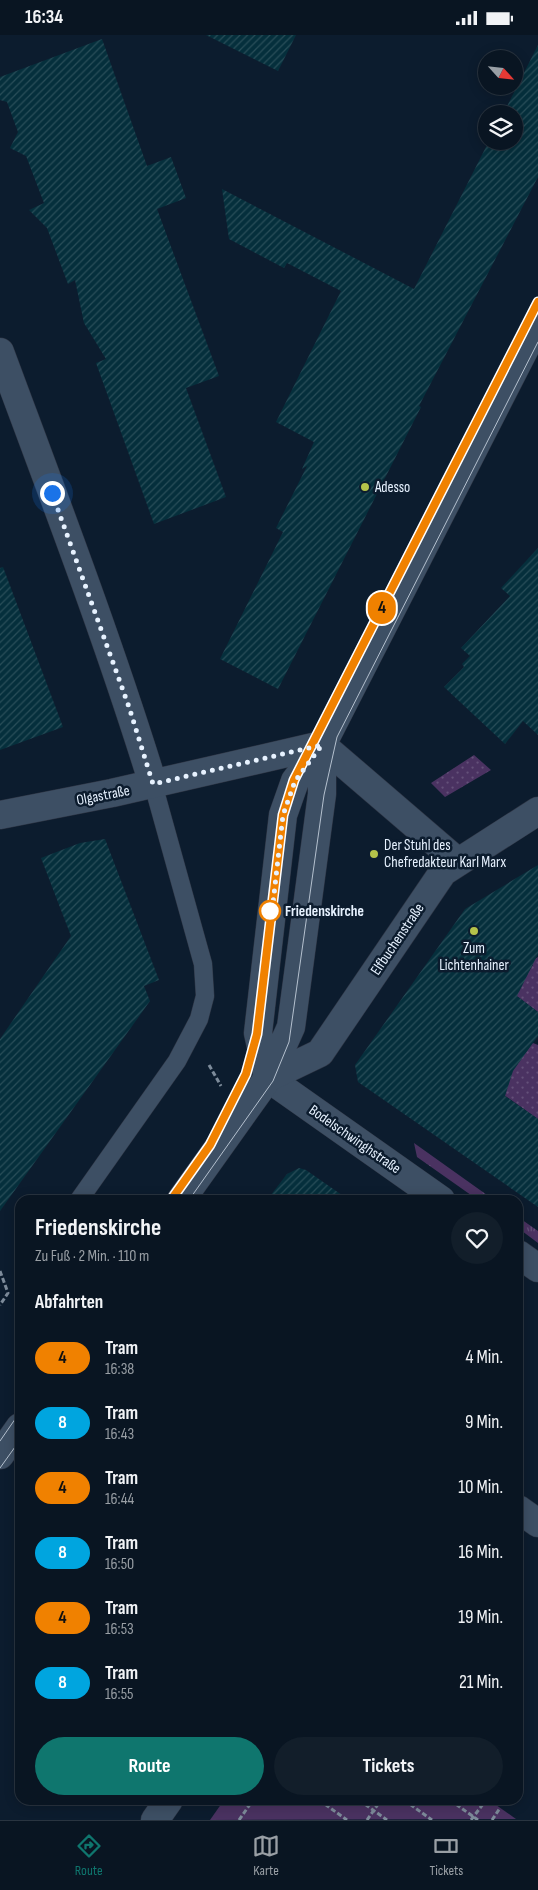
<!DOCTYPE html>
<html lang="de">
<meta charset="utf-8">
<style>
body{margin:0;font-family:"Sofia Sans Condensed",sans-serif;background:#121e2a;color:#f1f3f6;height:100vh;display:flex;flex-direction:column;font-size:19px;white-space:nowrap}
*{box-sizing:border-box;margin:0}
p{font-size:16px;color:#999fa5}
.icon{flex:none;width:28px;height:28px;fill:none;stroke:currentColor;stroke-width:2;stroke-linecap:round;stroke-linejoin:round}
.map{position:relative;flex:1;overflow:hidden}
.sheet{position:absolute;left:15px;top:1160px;width:508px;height:610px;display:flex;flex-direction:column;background:#091522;border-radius:15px;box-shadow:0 2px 12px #0003,0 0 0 1px #293440}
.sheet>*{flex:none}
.badge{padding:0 10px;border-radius:16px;font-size:18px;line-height:32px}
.needle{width:32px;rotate:117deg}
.fabs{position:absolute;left:478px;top:15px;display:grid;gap:10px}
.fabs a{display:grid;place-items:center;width:45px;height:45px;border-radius:50%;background:#091522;box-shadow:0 2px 12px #0003,0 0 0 1px #293440;font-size:25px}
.you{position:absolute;width:25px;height:25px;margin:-12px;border:4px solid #fff;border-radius:50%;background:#1a73e8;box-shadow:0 0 0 8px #1a73e833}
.map>.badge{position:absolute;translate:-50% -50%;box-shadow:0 0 0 2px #fff}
h2{padding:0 20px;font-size:19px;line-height:45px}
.round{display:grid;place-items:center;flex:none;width:52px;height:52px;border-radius:26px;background:#121e2a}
.overview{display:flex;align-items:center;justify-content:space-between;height:85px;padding:0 20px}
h1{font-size:24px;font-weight:700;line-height:38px}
.action{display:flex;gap:10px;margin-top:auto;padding:10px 20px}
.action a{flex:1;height:58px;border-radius:30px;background:#0f766e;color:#fff;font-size:20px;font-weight:700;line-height:58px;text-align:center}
.action a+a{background:#121e2a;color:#f1f3f6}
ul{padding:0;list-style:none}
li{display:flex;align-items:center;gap:15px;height:65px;padding:0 20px}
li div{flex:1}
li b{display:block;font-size:19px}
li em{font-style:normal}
li .badge{min-width:55px;font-weight:700;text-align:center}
.status{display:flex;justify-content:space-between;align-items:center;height:35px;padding:0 25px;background:#091522;direction:ltr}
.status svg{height:14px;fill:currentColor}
.tabs{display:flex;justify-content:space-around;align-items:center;height:70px;border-top:1px solid #293440;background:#091522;font-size:14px;color:#999fa5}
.tabs a{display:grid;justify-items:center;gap:2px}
.tabs .on{color:#0f766e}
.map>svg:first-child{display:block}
.grass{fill:url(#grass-tufts)}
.park{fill:#4a3261}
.garden{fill:url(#garden-dots)}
.building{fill:url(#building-hatch)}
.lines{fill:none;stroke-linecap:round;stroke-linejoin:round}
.lane-casing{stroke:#2e3544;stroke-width:19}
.street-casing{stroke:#2e3544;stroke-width:29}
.secondary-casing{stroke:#2e3544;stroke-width:29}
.path{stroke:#7d8b9a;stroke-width:3;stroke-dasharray:5 2.5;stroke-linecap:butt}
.lane{stroke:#3d4f64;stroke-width:18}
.street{stroke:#3d4f64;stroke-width:28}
.secondary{stroke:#3d4f64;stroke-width:28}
.tram{stroke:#b5c1cf;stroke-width:1}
.line-casing{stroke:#fff;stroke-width:11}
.line{stroke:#f08100;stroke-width:8}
.walk{stroke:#e7f2ff;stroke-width:5;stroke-dasharray:0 9}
.poi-dot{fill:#b4c24a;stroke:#0c1c2e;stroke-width:2}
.stop-dot{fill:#fff;stroke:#f08100;stroke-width:2.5}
.labels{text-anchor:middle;stroke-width:5;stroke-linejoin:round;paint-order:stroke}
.poi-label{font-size:15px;fill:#e7f2ff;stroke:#0c1c2e;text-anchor:start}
.street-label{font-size:15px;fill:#e7f2ff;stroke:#0c1c2e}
.stop-label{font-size:15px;font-weight:bold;fill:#e7f2ff;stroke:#0c1c2e;text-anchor:start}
</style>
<div class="status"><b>16:34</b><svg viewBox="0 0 49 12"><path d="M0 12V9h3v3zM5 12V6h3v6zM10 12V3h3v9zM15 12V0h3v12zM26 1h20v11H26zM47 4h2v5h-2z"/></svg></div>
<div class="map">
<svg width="538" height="1785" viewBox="0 0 538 1785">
<defs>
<pattern id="grass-tufts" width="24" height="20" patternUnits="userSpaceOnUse" patternTransform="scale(1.25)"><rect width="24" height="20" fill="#4a3261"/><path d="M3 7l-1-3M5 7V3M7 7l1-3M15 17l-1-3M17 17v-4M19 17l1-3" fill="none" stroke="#645079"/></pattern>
<pattern id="garden-dots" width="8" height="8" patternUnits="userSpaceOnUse" patternTransform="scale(1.25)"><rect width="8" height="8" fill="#4a3261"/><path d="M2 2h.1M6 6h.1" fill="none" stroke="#645079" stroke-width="1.8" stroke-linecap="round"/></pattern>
<pattern id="building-hatch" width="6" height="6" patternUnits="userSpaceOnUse" patternTransform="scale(1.25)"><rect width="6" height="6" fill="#052f3c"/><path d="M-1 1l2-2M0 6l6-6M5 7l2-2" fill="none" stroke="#294e59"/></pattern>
</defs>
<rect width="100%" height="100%" fill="#0c1c2e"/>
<!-- grass -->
<path class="grass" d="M414 1108 494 1165H478L417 1122Z
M518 1182 538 1196V1208L518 1193Z"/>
<!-- park -->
<path class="park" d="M224 1765H489L516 1784 210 1785Z"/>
<!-- garden -->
<path class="garden" d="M474 720 491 735 445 762 431 748Z
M538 922V977L518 962 511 964 531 933 533 930 530 927Z
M533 1008 538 1010V1084L460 1029Z"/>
<!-- building -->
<path class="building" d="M206 0H296L278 36Z
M102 4 147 131 171 122 186 163 157 174 219 341 186 353 226 462 154 489 96 328 106 324 84 288 75 245 68 249 47 193 29 175 44 168 26 121 10 113 18 97 7 67 0 65V42Z
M538 10V142L419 371 421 372 278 654 220 624 283 497 276 493 307 431 302 434 314 407 276 387 341 256 287 228 284 233 229 204 222 154 414 254 489 106H514V79H503Z
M538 513V700L523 686 505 709 444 652 464 632 462 629 470 621 461 613 510 561 501 553Z
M3 532 63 692 0 715V533Z
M105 804 159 945 144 951 150 966 0 1176V1004L71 901 41 823 80 808Z
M538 830V919L517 961 538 977V1001L513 1036 505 1061 538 1084V1172L358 1047 355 1030 465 874Z
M299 1133 306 1135 349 1165H267L287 1139Z"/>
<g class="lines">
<defs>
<path id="lane" d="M79 1165 177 1026 199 984 205 961 203 929 153 749"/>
<path id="street" d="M0 317C53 460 108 603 153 749
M0 780 112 758 322 710
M268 1043 441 1165
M518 1219 538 1233
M518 1474 538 1488
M155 1785 169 1765"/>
<path id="secondary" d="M322 710 457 826
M268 1043 258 998 283 780 295 746 322 710 538 288
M268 1043 320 1018 443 837 538 776
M181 1165 268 1043 291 992 322 759V710
M0 1420 20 1392"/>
</defs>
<!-- lane casing -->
<use href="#lane" class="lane-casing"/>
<!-- street casing -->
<use href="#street" class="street-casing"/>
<!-- secondary casing -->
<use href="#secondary" class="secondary-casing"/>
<!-- path -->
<path class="path" d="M209 1030 221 1051
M0 1236 8 1258 0 1270
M319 1765 347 1785
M359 1765 387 1785
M404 1765 432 1785
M450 1765 478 1785
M239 1785 253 1765
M367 1785 381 1765
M471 1785 486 1765
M492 1785 500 1773"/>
<!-- lane -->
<use href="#lane" class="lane"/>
<!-- street -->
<use href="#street" class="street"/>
<!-- secondary -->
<use href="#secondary" class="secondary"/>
<!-- tram -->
<path class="tram" d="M171 1165 210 1110 245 1039 257 999 283 780 294 745 538 267
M189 1165 273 1046 289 1007 324 760 337 702 538 307
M0 1406 20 1377
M0 1433 20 1405"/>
</g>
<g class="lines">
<defs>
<path id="line" d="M171 1165 210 1110 246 1039 257 999 283 780 294 745 538 267"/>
</defs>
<!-- line casing -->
<use href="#line" class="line-casing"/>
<!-- line -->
<use href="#line" class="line"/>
<!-- walk -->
<path class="walk" d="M52 458 129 672 153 749 322 710 295 746 283 780 272 877 270 876"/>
</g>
<!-- markers -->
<g class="poi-dot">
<circle cx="365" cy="452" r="5"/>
<circle cx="374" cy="819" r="5"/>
<circle cx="474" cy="896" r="5"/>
</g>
<circle class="stop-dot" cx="270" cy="876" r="10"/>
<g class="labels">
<!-- poi labels -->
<g class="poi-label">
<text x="375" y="457">Adesso</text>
<text x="384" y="815">Der Stuhl des<tspan x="384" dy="17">Chefredakteur Karl Marx</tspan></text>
<text x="474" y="918" text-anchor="middle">Zum<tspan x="474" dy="17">Lichtenhainer</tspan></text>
</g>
<!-- street labels -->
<g class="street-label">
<text transform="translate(103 760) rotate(-11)" y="5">Olgastraße</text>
<text transform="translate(397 904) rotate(-56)" y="5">Elfbuchenstraße</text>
<text transform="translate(355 1104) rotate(35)" y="5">Bodelschwinghstraße</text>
</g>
<!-- stop labels -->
<g class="stop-label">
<text x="285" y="881">Friedenskirche</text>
</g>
</g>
</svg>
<div class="fabs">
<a><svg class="needle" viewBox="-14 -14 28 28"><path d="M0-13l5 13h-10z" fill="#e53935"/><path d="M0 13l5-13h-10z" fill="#999fa5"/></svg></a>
<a><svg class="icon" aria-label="layers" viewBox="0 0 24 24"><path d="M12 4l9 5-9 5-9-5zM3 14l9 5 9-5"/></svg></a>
</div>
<div class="you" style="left:52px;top:458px"></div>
<b class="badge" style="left:382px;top:573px;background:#f08100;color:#111">4</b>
<section class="sheet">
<div class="overview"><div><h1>Friedenskirche</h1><p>Zu Fuß · 2 Min. · 110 m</p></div><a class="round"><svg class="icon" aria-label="heart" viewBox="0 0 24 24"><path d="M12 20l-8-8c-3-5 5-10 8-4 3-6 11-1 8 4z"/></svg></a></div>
<h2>Abfahrten</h2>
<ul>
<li><span class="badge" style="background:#f08100;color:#111">4</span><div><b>Tram</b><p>16:38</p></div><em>4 Min.</em></li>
<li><span class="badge" style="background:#00a5df;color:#fff">8</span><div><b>Tram</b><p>16:43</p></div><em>9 Min.</em></li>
<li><span class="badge" style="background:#f08100;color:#111">4</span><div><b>Tram</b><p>16:44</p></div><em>10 Min.</em></li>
<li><span class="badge" style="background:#00a5df;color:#fff">8</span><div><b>Tram</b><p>16:50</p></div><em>16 Min.</em></li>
<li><span class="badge" style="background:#f08100;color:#111">4</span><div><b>Tram</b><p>16:53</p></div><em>19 Min.</em></li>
<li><span class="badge" style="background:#00a5df;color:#fff">8</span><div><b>Tram</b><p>16:55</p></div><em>21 Min.</em></li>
</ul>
<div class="action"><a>Route</a><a>Tickets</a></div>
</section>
</div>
<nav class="tabs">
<a class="on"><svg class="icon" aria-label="directions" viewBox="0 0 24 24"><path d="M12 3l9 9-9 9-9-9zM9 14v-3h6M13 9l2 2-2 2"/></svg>Route</a>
<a><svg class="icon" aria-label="map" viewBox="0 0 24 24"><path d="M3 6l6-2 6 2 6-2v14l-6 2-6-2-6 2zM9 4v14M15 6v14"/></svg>Karte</a>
<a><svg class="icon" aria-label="tickets" viewBox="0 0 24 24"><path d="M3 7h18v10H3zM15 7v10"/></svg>Tickets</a>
</nav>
